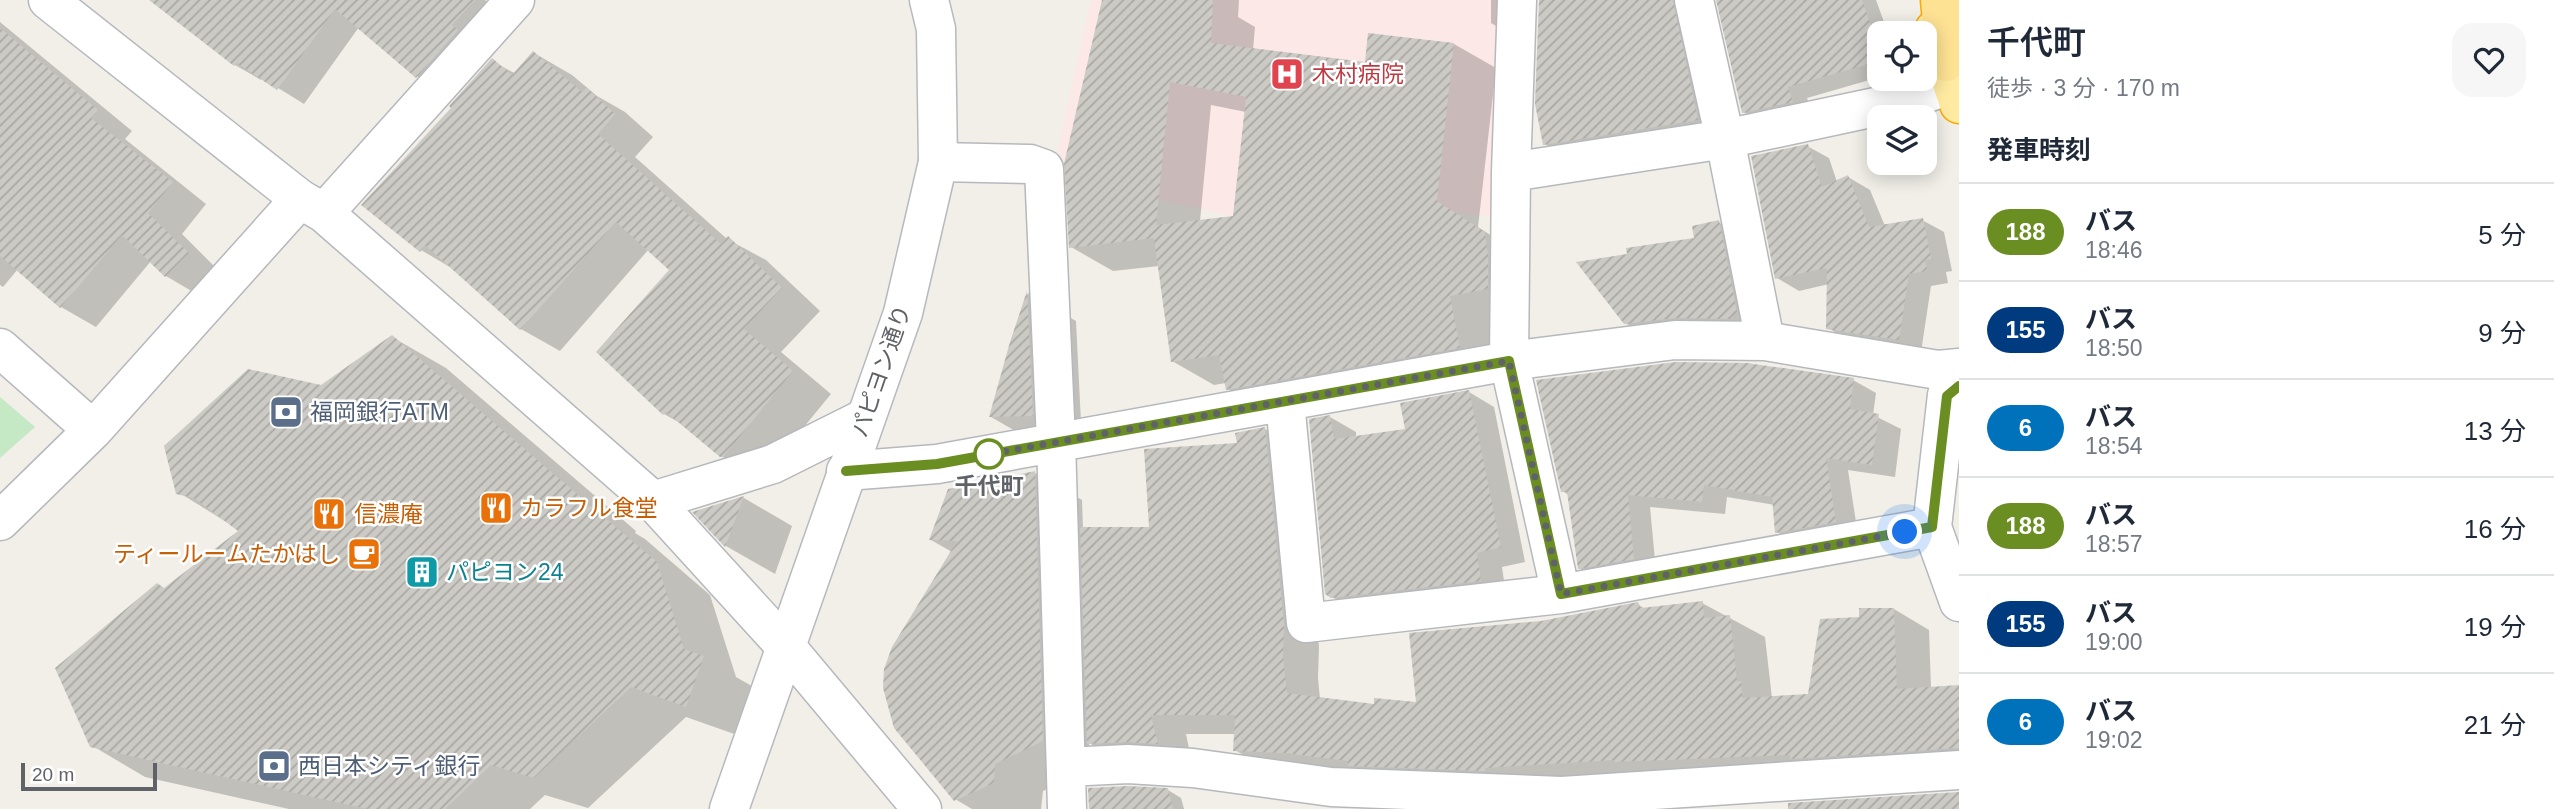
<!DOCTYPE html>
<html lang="ja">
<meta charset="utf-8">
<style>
body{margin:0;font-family:Helvetica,"Noto Sans JP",sans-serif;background:#f6f6f7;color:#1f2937;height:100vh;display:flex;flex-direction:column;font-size:26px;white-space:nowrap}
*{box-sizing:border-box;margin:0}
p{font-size:23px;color:#747a83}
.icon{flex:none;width:38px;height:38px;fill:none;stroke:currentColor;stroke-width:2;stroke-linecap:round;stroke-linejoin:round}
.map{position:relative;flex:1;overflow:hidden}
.side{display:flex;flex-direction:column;background:#fff;width:595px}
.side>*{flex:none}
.badge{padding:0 14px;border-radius:23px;font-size:24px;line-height:46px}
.controls{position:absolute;left:1867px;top:21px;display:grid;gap:14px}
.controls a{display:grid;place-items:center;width:70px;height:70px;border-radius:14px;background:#fff;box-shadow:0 4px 18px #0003;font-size:35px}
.scale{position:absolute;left:21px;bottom:18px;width:136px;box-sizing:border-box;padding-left:7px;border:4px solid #5f6368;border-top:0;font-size:19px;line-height:24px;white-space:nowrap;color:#5f6368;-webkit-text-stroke:5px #fff;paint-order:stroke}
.you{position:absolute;width:35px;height:35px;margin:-18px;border:5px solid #fff;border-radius:50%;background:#1a73e8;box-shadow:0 0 0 10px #1a73e833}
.map>.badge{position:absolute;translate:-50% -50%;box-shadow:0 0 0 4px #fff}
h2{padding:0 28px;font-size:26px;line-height:63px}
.round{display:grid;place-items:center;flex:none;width:74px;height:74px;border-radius:21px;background:#f6f6f7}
.overview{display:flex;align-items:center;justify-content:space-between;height:119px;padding:0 28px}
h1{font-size:33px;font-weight:600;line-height:52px}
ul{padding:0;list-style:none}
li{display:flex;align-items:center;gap:21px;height:98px;padding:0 28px;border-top:2px solid #e0e1e3}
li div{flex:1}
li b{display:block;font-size:26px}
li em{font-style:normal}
li .badge{min-width:77px;font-weight:700;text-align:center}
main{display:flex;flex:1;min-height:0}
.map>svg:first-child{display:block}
.medical{fill:#fce8e6}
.grass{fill:#c5e8c5}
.shadow{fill:#0003;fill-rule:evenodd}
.building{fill:url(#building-hatch);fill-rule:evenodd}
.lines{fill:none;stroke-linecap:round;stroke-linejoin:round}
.minor-casing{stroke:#b5b8bc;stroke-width:41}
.tertiary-casing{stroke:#b5b8bc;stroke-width:41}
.secondary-casing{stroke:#b6babf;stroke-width:41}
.trunk-casing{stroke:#f9ab00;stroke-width:41}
.motorway-casing{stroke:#f9ab00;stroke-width:41}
.minor{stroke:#fff;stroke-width:38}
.tertiary{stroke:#fff;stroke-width:38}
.secondary{stroke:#fff;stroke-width:38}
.trunk{stroke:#feeaa1;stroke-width:38}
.motorway{stroke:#fde293;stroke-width:38}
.line-casing{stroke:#fff;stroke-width:16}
.line{stroke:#6b8e23;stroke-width:10}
.walk{stroke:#5f6368;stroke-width:7;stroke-dasharray:0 12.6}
.stop-dot{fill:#fff;stroke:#6b8e23;stroke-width:3.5}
.labels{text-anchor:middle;stroke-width:5;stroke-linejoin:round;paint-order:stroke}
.health-label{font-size:23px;fill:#be3a42;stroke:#fff;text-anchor:start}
.street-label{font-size:23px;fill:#5f6368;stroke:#fff}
.service-label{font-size:23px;fill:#4e5e75;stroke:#fff;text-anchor:start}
.stop-label{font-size:23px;font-weight:bold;fill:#5f6368;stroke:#fff}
.food-label{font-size:23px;fill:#c56008;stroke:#fff;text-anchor:start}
.culture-label{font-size:23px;fill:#0d838f;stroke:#fff;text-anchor:start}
</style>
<main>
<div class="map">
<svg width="1959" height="809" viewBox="0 0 1959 809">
<defs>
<pattern id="building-hatch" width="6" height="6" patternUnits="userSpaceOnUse" patternTransform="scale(1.75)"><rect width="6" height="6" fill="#cccac5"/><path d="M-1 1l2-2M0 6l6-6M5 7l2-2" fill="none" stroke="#a9a8a4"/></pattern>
</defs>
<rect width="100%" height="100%" fill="#f1efe8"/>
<!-- medical -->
<path class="medical" d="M1091 0H1503L1493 217 1410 207 1290 229 1052 176Z"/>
<!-- grass -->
<path class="grass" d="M0 397 35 427 0 458Z"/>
<!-- shadow -->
<path class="shadow" d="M152 0H485L501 15 443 92 417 76 359 27 304 104 262 78 261 80 235 65Z
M1104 0H1239L1238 17 1255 27 1253 50 1367 64 1454 44 1496 68 1478 227 1526 258 1529 303H1527L1529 312 1491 320 1502 371 1269 413 1228 389 1226 383 1214 385 1172 361 1159 266 1113 271 1071 247ZM1211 105 1246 112 1234 217 1200 221Z
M1491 0H1526L1515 37 1491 23Z
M1540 0H1703L1722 134 1570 158 1545 144Z
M1718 0H1876L1888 33H1880V77L1807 98 1812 113 1763 123 1743 112Z
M0 22 132 131 125 139 206 204 182 234 222 274 200 296 166 276 151 261 96 327 61 307 18 269 3 287 0 285Z
M534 53 572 75 597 96 625 112 653 137 635 157 727 239 766 260 820 311 781 352 831 394 762 478 721 456 687 427 664 414 672 270 649 249 560 351 521 329 455 270 421 250 454 108 492 61 516 74Z
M1807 146 1829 158 1837 182 1848 177 1870 190 1885 226 1922 220 1944 232 1952 271 1946 272 1948 283 1931 286 1921 352 1850 341 1828 328 1829 284 1799 291 1777 278Z
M1718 222 1743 236 1761 326 1650 338 1625 323 1629 255 1696 239Z
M1028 293 1076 321 1082 443 1040 445 991 417 1011 343Z
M392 337 446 368 636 531 635 533 645 539 710 595 736 677 757 689 740 736 686 717 588 808 545 795 530 809H289L145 777 91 745 165 589 241 531 178 492Z
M1853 380 1876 393 1873 415 1901 429 1895 477 1848 470 1858 535 1800 545 1777 532 1775 505 1727 497 1725 514 1650 507 1656 571 1602 581 1579 568 1569 495 1562 491Z
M1469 392 1494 407 1525 562 1502 567 1506 595 1358 612 1332 597 1330 417 1356 432V437L1407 430Z
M1265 429 1300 449 1319 647 1318 678 1320 699 1375 706 1418 704 1541 622 1637 604 1647 610 1702 603 1765 637 1772 698 1810 696 1861 619 1894 609 1929 630 1931 688 1959 687V770L1652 782 1270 771 1235 750 1236 734H1186L1192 763H1124L1089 743 1090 768 1043 791 1041 809H972L955 799 952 552 931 540 1035 473 1082 500 1083 529H1151L1239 445Z
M744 498 792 526 775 574 726 546 696 513Z
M1090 790H1168L1181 798 1184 809H1089Z"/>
<!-- building -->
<path class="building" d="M149 0H475L452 25 458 30 416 78 335 9 277 90 237 63 234 66Z
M1102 0H1213L1211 43 1365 62 1368 33 1454 43 1437 201 1485 232 1488 256V289L1450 296 1460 348 1226 390 1219 355 1171 362 1154 238 1069 248 1064 164ZM1170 82 1246 97 1233 216 1156 225Z
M1539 0H1673L1698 120 1543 145 1535 104Z
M1716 0H1862L1872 29 1869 30 1879 61 1788 87 1793 102 1742 113Z
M0 28 98 110 91 118 173 182 148 213 189 253 165 277 122 235 60 308 0 256Z
M533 51 582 92 586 87 615 114 598 134 721 244 728 236 782 288 744 329 793 371 723 457H720L666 412 663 415 596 352 669 270 616 222 520 330 425 245 420 252 361 205 451 108 449 106 492 58 512 75Z
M1808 144 1822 187 1848 175 1869 227 1923 218 1931 259 1925 260 1927 271 1909 274 1899 340 1826 329 1827 268 1775 279 1751 156Z
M1719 220 1737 312 1731 319 1675 318 1624 324 1576 262 1627 254 1626 248 1694 238 1692 226Z
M1027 291 1033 416 989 417 1010 342Z
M392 335 584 500 576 508 591 506 657 562 684 649 704 656 686 707 631 687 534 778 491 765 445 809H367L90 747 55 668 157 583 164 588 238 531 194 498 176 494 164 446 248 369 321 385Z
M1676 362 1747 363 1854 378 1850 409 1879 414 1872 465 1826 458 1836 522 1775 533 1772 497 1704 485 1702 502 1628 495 1634 559 1578 569 1567 492H1561L1536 380Z
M1469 390 1501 547 1477 553 1481 581 1331 598 1325 594 1309 419 1330 415 1334 439 1405 429 1400 403Z
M1265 427 1284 626 1283 657 1287 693 1374 704V698L1416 702 1409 633 1541 621 1638 602 1641 608 1703 601 1704 618 1730 615 1737 681H1741L1742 698 1808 694 1820 619 1859 617V608H1894L1897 689 1959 685V748L1790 759V755L1615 762V760L1485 768V771L1348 766V761L1285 753 1233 751 1235 715H1151L1158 744 1127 742 1087 744 1080 527H1149L1144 449 1237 443 1235 433Z
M1035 471 1043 741 995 764 994 783 954 801 894 728 883 688 884 669 892 647 957 541 929 540 948 489Z
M744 496 725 547 692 512Z
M1128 786 1168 788 1173 809H1089L1088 788Z
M1959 792V809H1788V803Z"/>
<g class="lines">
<defs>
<path id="minor" d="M1517 0 1511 172 1509 361 1561 594
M1694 0 1725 139 1765 341
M938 162 1030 164 1044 169 1056 441 1067 809
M1511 172 1725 139 1908 100 1952 84
M324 213 515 0
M0 348 93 430
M1285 402 1306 623 1561 594 1932 527 1959 602
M846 471 937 464 1509 361 1675 340 1765 341 1938 370 1959 368
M653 501 773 464 865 418
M0 521 93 430 300 199
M1932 527 1947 395 1959 386
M787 648 922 809
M1066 767 1128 764 1193 768 1331 787 1562 796 1959 770"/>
<path id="tertiary" d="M48 0 300 199 324 213 653 501 787 648"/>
<path id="secondary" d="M729 809 903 313 938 162 936 29 929 0"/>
<path id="trunk" d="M1934 30 1959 104"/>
<path id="motorway" d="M1940 0 1946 62"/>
</defs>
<!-- minor casing -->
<use href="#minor" class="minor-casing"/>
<!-- tertiary casing -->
<use href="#tertiary" class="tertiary-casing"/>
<!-- secondary casing -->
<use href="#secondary" class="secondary-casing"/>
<!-- trunk casing -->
<use href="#trunk" class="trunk-casing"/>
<!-- motorway casing -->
<use href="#motorway" class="motorway-casing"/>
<!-- minor -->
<use href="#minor" class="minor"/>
<!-- tertiary -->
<use href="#tertiary" class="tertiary"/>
<!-- secondary -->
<use href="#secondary" class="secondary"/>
<!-- trunk -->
<use href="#trunk" class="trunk"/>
<!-- motorway -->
<use href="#motorway" class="motorway"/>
</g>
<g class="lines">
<defs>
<path id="line" d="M846 471 937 464 1509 361 1561 594 1932 527 1947 396 1959 386"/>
</defs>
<!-- line casing -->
<use href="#line" class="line-casing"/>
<!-- line -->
<use href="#line" class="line"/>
<!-- walk -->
<path class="walk" d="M989 454 985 455 1509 361 1561 594 1905 532"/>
</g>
<!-- icons -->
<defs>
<symbol id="hospital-square" viewBox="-11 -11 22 22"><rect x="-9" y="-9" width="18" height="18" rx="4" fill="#e0444e" stroke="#fff"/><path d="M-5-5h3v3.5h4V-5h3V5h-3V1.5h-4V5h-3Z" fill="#fff"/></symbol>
<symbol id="bank-square" viewBox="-11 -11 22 22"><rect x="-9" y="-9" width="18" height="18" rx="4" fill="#5c6f8a" stroke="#fff"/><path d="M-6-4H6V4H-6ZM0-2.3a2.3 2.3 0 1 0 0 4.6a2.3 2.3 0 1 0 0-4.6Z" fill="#fff"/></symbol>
<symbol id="restaurant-square" viewBox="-11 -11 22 22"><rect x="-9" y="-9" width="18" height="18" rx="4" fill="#e8710a" stroke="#fff"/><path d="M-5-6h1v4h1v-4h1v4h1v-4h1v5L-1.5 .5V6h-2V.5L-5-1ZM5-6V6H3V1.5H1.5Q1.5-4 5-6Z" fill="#fff"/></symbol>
<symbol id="cafe-square" viewBox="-11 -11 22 22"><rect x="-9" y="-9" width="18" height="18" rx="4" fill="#e8710a" stroke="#fff"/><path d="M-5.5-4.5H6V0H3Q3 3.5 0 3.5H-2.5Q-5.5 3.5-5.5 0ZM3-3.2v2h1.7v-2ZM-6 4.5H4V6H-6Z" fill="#fff"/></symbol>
<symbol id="building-square" viewBox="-11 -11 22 22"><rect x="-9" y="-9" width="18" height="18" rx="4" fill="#0f9aa8" stroke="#fff"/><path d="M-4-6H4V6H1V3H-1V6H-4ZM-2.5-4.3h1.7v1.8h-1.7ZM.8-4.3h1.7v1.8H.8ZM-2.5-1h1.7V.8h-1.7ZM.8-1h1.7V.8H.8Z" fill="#fff"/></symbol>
</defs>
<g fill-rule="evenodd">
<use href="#hospital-square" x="1268" y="55" width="38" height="38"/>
<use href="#bank-square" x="267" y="393" width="38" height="38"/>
<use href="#restaurant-square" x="477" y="489" width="38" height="38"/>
<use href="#restaurant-square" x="310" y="495" width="38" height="38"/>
<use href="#cafe-square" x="345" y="535" width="38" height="38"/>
<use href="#building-square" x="403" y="553" width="38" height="38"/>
<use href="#bank-square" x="255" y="747" width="38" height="38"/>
</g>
<!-- markers -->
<circle class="stop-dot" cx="989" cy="454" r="14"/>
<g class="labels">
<!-- health labels -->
<g class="health-label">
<text x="1312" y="82">木村病院</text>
</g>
<!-- street labels -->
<g class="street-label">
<text transform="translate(881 371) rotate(-71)" y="8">パピヨン通り</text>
</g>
<!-- service labels -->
<g class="service-label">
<text x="310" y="420">福岡銀行ATM</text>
<text x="298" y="774">西日本シティ銀行</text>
</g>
<!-- stop labels -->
<g class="stop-label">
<text x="989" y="494">千代町</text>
</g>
<!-- food labels -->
<g class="food-label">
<text x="520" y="516">カラフル食堂</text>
<text x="354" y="522">信濃庵</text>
<text x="340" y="562" text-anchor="end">ティールームたかはし</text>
</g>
<!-- culture labels -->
<g class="culture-label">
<text x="446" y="580">パピヨン24</text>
</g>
</g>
</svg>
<div class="controls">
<a><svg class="icon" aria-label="locate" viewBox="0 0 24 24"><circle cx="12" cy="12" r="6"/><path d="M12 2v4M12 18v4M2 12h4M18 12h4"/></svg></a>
<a><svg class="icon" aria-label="layers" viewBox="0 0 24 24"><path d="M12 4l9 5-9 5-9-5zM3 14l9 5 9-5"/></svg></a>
</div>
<div class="scale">20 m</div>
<div class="you" style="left:1905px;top:532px"></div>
</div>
<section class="side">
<div class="overview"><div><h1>千代町</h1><p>徒歩 · 3 分 · 170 m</p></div><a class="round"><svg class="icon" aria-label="heart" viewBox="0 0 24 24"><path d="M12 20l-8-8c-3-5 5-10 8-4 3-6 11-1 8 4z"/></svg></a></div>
<h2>発車時刻</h2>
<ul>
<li><span class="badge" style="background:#6b8e23;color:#fff">188</span><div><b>バス</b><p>18:46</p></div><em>5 分</em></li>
<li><span class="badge" style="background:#003b80;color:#fff">155</span><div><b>バス</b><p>18:50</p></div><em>9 分</em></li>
<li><span class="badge" style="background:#0072bc;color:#fff">6</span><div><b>バス</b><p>18:54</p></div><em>13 分</em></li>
<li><span class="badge" style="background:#6b8e23;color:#fff">188</span><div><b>バス</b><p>18:57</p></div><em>16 分</em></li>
<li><span class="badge" style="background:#003b80;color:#fff">155</span><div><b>バス</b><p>19:00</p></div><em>19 分</em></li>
<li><span class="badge" style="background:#0072bc;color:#fff">6</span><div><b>バス</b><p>19:02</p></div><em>21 分</em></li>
</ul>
</section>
</main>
